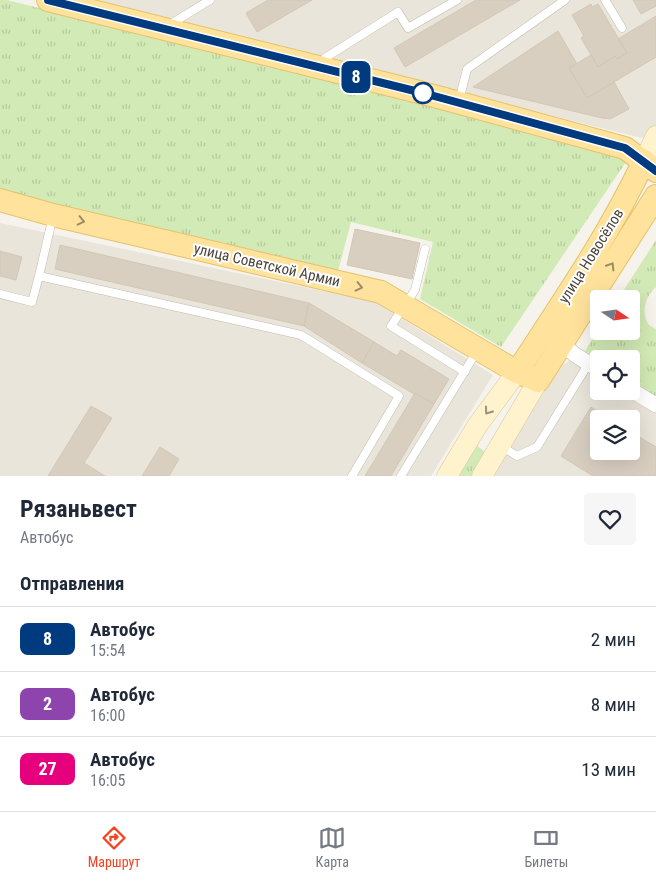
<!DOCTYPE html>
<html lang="ru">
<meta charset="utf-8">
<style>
body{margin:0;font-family:"Roboto Condensed",sans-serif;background:#f6f6f7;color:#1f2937;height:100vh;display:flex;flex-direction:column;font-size:19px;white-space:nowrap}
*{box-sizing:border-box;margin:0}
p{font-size:16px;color:#747a83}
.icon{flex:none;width:28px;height:28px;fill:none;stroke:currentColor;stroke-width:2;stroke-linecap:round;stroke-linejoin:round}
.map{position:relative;height:476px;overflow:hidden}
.drawer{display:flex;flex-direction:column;background:#fff;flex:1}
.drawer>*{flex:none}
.badge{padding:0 10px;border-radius:8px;font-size:18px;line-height:32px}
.needle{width:32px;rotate:103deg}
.buttons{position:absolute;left:590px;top:290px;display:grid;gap:10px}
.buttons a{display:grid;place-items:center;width:50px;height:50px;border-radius:5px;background:#fff;box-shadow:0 5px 20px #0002;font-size:25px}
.map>.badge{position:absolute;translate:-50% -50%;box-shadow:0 0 0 2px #fff}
h2{padding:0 20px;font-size:19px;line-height:45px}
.round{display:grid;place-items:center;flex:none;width:52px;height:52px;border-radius:5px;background:#f6f6f7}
.overview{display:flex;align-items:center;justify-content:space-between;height:85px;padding:0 20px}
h1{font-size:24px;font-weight:700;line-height:38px}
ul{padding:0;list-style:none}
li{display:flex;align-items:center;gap:15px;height:65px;padding:0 20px;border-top:1px solid #e0e1e3}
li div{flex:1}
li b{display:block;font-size:19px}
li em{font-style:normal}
li .badge{min-width:55px;font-weight:700;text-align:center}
.tabs{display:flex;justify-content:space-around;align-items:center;height:70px;border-top:1px solid #e0e1e3;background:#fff;font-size:14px;color:#747a83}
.tabs a{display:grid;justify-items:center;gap:2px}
.tabs .active{color:#fc3f1d}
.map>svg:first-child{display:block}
.residential{fill:#eae5da;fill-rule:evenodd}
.grass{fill:url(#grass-tufts)}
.building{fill:#d8cfc1;stroke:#d3c7b4}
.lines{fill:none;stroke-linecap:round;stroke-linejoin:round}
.lane-casing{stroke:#c2bbae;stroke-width:9}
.street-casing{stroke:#c2bbae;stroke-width:16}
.secondary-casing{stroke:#d6c79b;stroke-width:21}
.primary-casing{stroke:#e6c16a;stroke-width:24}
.lane{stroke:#fff;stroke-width:8}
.street{stroke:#fff;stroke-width:15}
.secondary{stroke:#fff3cd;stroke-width:20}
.primary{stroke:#ffe39c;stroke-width:22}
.oneway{stroke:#9c8c66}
.oneway2{stroke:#9c937c}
.line-casing{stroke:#fff;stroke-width:11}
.line{stroke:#003b80;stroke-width:8}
.stop-dot{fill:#fff;stroke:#003b80;stroke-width:2.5}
.labels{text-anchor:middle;stroke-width:4;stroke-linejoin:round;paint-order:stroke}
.street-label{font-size:15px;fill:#4b4439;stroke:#fff}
</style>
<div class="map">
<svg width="656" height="476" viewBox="0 0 656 476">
<defs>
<pattern id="grass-tufts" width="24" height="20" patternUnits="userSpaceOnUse" patternTransform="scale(1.25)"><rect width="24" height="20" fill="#d2eab5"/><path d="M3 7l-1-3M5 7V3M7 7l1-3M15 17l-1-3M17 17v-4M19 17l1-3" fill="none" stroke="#b6ca9c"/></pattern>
</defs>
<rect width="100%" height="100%" fill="#f6f3ec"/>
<!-- residential -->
<path class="residential" d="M82 0H656V138L654 141Z
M0 223 375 302 493 375 431 476H0Z
M570 360 599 373V391H626L656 411V476H490L560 367ZM599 419H631V451H599Z"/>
<!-- grass -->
<path class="grass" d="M0 0H7L621 153 628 159 501 347 420 299 433 242 351 222 338 271 0 192Z
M656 240V287C646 295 640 313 649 325 649 325 656 329 656 329V397L631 381V359H599V361L585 351 599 329V331H631V299H618Z
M477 446 488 454 474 476H459Z"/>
<!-- building -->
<path class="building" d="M268 0H312L257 32 246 13Z
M476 0H520L405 67 394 48Z
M633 0H656V6L641 14Z
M591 4 592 7 598 4 627 53 617 59 615 56 598 67 581 38 584 36 572 15Z
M656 16V57L587 98 569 68 591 55 598 67 615 56 617 59 627 53 618 39Z
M558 31 577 64 569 68 587 98 614 82 629 109 610 119 602 118 473 87Z
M355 229 420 243 412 279 347 265Z
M60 245 309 303 304 326 55 269Z
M0 251 22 257 16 280 0 276Z
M309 303 374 342 362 363 304 326Z
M374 342 397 356 401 350 449 379 434 404 415 393 414 394 362 363Z
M415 393 434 404 391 476H365Z
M91 406 112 418 84 463 105 476H48Z
M591 407 609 419H599V451H631V432L656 447V476H593L561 456Z
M160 447 179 459 169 476H142Z"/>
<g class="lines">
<defs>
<path id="lane" d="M605 0 622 28
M169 25 210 0
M323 67 325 58 398 12 408 28 457 0
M459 101 467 69 565 0
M53 216 39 276 301 335 399 396 352 476
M425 249 415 290 391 326 465 372
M0 294 32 302 39 276
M501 446 517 456 537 447 589 363
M401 476 477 351"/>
<path id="street" d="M562 344 574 354 599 370
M631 390 656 405"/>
<path id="secondary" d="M644 161 656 136
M447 476 477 426 517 372
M482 476 538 381"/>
<path id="primary" d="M48 0 423 93 625 148 656 171
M0 200 53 215 381 292 517 372 538 381 656 196
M517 372C562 303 609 235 644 161"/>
</defs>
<!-- lane casing -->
<use href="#lane" class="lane-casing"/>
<!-- street casing -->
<use href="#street" class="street-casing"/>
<!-- secondary casing -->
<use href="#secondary" class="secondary-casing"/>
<!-- primary casing -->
<use href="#primary" class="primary-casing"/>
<!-- lane -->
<use href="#lane" class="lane"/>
<!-- street -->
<use href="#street" class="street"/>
<!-- secondary -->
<use href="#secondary" class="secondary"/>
<!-- primary -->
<use href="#primary" class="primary"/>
</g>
<!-- one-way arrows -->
<defs><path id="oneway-chevron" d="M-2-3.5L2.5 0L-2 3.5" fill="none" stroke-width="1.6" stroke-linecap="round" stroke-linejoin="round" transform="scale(1.25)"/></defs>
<g class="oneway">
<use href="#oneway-chevron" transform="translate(81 221) rotate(13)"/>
<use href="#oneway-chevron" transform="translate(611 266) rotate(-58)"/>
<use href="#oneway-chevron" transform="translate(359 287) rotate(13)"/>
</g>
<use class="oneway2" href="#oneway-chevron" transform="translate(488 411) rotate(126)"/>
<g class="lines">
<defs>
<path id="line" d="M48 0 423 93 625 148 656 171"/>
</defs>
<!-- line casing -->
<use href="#line" class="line-casing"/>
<!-- line -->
<use href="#line" class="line"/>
</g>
<!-- markers -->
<circle class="stop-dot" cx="423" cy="93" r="10"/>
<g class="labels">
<!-- street labels -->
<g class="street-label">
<text transform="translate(591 256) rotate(-58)" y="5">улица Новосёлов</text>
<text transform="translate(267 265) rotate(13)" y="5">улица Советской Армии</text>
</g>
</g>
</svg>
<div class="buttons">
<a><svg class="needle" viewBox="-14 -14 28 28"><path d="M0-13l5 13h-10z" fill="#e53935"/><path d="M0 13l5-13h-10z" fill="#747a83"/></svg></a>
<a><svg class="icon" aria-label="locate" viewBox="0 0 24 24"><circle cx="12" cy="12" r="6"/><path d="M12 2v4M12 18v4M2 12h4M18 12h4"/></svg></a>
<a><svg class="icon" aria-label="layers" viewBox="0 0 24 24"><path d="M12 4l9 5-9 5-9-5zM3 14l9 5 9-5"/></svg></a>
</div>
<b class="badge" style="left:356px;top:77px;background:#003b80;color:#fff">8</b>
</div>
<section class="drawer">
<div class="overview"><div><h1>Рязаньвест</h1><p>Автобус</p></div><a class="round"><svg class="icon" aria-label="heart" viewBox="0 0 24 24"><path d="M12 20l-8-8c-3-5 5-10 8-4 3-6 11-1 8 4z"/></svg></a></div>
<h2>Отправления</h2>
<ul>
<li><span class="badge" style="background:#003b80;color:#fff">8</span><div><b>Автобус</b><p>15:54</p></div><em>2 мин</em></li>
<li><span class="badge" style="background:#8e44ad;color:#fff">2</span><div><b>Автобус</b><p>16:00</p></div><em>8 мин</em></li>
<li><span class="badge" style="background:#e6007e;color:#fff">27</span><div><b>Автобус</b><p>16:05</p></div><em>13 мин</em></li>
</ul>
</section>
<nav class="tabs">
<a class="active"><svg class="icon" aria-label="directions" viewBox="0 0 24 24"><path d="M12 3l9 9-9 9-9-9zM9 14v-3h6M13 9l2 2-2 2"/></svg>Маршрут</a>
<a><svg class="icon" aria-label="map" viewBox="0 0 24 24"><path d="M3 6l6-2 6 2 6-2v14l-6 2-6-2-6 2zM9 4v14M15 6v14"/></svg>Карта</a>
<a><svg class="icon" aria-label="tickets" viewBox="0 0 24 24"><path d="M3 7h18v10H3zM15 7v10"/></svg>Билеты</a>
</nav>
